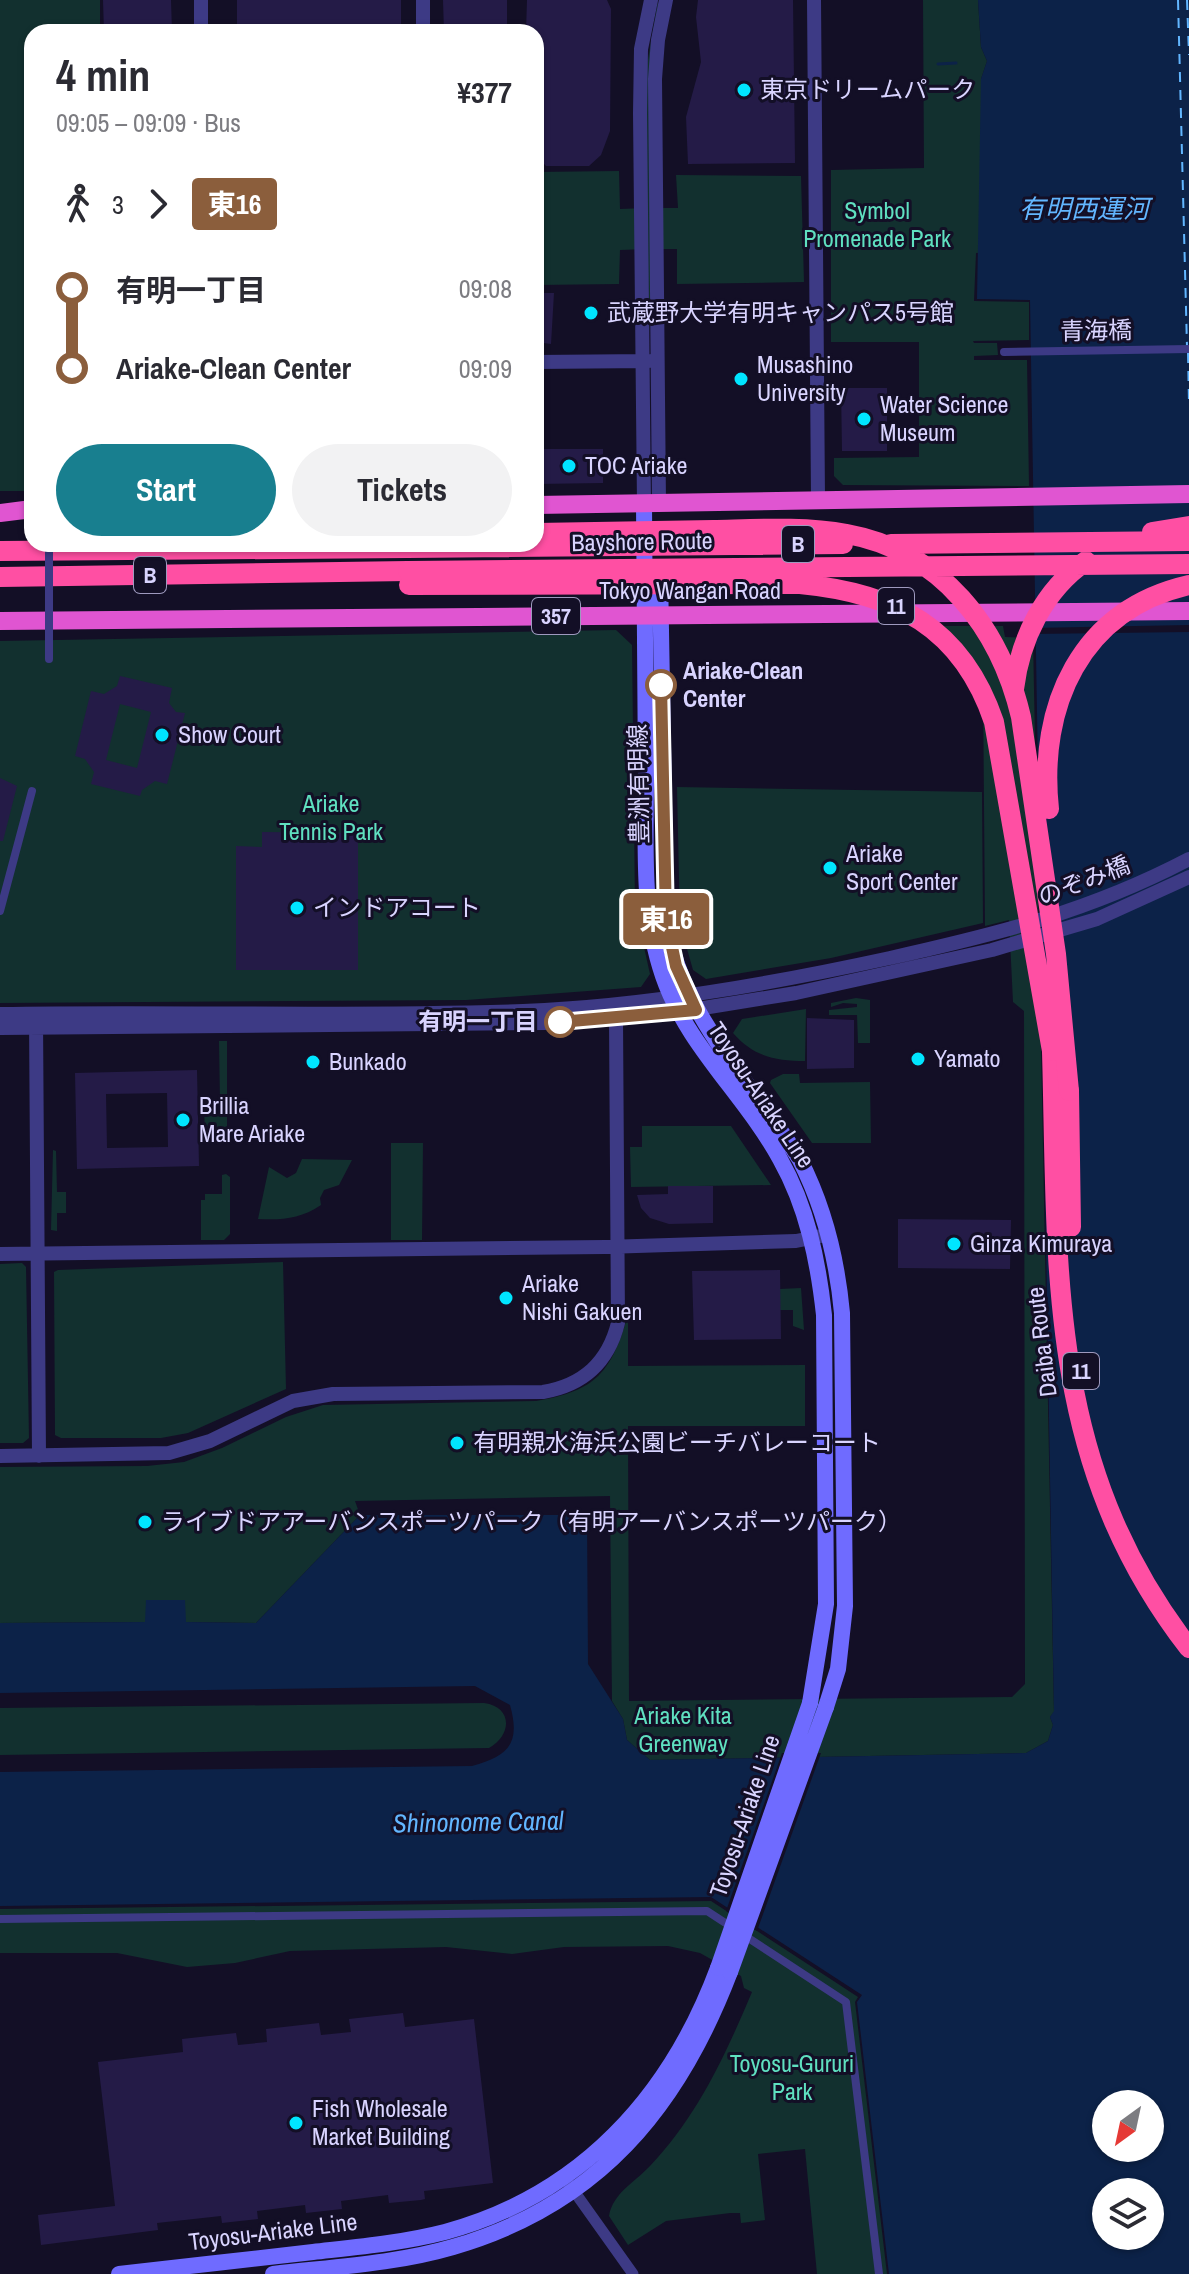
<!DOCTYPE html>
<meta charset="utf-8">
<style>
body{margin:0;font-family:"Archivo Narrow","Noto Sans JP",sans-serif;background:#f2f2f3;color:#2b2b33;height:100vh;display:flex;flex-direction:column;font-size:30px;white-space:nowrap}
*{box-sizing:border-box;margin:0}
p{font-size:26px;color:#7c7c81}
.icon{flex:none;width:44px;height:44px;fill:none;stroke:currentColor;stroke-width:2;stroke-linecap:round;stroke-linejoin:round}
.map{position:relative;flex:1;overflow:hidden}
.panel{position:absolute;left:24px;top:24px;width:520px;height:528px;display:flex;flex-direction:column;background:#fff;border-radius:24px;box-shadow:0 2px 6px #0004}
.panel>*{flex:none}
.badge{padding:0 16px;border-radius:6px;font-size:28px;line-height:52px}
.needle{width:52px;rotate:213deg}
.controls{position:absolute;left:1092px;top:2090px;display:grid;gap:16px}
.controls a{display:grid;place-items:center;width:72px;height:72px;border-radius:50%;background:#fff;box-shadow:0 2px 6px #0004;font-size:40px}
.map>.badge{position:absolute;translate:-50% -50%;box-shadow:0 0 0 4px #fff}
.legs{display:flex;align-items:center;gap:12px;height:88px;padding:0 32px;font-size:26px}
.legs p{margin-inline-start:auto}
.headline{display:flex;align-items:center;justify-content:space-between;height:136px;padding:0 32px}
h1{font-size:44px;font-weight:700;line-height:60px}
.button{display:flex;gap:16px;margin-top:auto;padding:16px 32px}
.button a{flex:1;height:92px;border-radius:48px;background:#187f8f;color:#fff;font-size:32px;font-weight:700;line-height:92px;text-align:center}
.button a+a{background:#f2f2f3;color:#2b2b33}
ul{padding:0 32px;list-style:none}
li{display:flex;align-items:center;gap:28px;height:80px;font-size:30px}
li i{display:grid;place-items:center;width:12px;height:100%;margin:0 10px;background:currentColor}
li i::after{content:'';width:20px;height:20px;margin:-10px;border:6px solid;border-radius:50%;background:#fff}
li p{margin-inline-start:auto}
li:first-child i{background:linear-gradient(#0000 50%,currentColor 0)}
li:last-child i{background:linear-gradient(currentColor 50%,#0000 0)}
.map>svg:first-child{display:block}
.green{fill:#12302f}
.water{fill:#0c2248;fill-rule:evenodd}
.pier{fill:#130f26}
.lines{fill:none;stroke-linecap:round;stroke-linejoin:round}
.stream{stroke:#0c2248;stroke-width:3}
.ferry{stroke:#62b6ff;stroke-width:2;stroke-dasharray:10 8;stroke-linecap:butt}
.building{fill:#241b47;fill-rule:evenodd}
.pedestrian{stroke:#3d3a85;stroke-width:8}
.minor{stroke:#3d3a85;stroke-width:11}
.tertiary{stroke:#3d3a85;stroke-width:14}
.secondary{stroke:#6f6bff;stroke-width:16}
.trunk{stroke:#e055d1;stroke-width:18}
.motorway{stroke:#ff4fa3;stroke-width:20}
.pedestrian-bridge{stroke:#3d3a85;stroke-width:8}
.secondary-bridge{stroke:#6f6bff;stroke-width:16}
.motorway-bridge{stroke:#ff4fa3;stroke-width:20}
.line-1-casing{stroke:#fff;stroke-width:18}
.line-1{stroke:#8b5e3c;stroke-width:12}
.poi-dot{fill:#00e5ff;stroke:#130f26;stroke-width:3}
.stop-1-dot{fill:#fff;stroke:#8b5e3c;stroke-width:4}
.labels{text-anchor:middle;stroke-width:6;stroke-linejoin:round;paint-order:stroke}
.shield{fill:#130f26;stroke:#9e99be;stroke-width:2}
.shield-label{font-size:22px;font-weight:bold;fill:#d9d4ff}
.poi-label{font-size:24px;fill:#d9d4ff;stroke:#130f26;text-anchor:start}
.park-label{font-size:24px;fill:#5fe0c0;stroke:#130f26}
.street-label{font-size:24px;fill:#d9d4ff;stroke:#130f26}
.stop-label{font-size:24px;font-weight:bold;fill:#d9d4ff;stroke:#130f26;text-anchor:start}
.water-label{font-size:26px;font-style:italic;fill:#62b6ff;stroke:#130f26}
</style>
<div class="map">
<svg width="1189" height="2274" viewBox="0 0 1189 2274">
<rect width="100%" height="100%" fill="#130f26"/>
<!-- green -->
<path class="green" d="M0 0H100V32H32V491H0Z
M658 0 651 208H678L676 175 801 176 804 282 677 284V249H651L650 334 647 249 620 250 619 284 536 285V172L619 171 620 209 647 208V65Z
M923 0H978L981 47 987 61 981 79V194L1043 250 976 253 974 301 1029 302V340L973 341 974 343H997L998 355 974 356V360H1027L1029 486 843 485 834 476V458L919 457V342H831V170L924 168Z
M934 626H1003L1005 637 1033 638 1054 1712 1050 1717 1053 1725 1048 1741 1026 1753 650 1760 627 1740 623 1719 612 1701 610 1496 355 1501 360 1515 256 1623 185 1622 184 1600 146 1622 0 1623V1467L147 1466 184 1462 222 1448 286 1417 323 1405 536 1401C597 1391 611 1372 628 1315V1366L805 1365V1426H628L629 1701 1012 1697 1025 1684 1024 1011 1013 1002 1009 920 985 926 983 684Z
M616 630 632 645 635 907 650 974 641 987 466 1000 0 1003V641Z
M677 787 982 792 983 923 831 958 706 979 693 970 680 924Z
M856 998 870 1000V1043H858L857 1015H829V1010L857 1007V1004L843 1003 831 1007V1003Z
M806 1009 805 1061C776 1061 754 1057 733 1033L742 1019Z
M219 1041H227V1143L205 1142 204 1101H220Z
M783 1074H799L800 1083 870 1082 871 1143H812L770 1083 771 1080Z
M642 1126H731L771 1185 631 1187 630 1147H642Z
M391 1143H423L422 1240H391Z
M53 1150 56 1151 57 1192H66V1213H57V1231L51 1230Z
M302 1159 352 1160 339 1185 324 1190 320 1198 321 1205C300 1219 283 1220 258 1219L269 1167 287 1178 296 1173Z
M226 1174 230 1177V1234L224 1240H201V1200H205V1194H222V1175Z
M283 1262 286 1389 188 1433 161 1438H61L55 1435 54 1272 58 1270Z
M22 1263 26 1267 29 1438 23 1443H0V1264Z
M801 1288 804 1330 793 1326V1310H780V1289Z
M484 1703C513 1707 512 1735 489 1748L0 1755V1708Z
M711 1901 858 1997 855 2002 887 2274H817L805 2149 758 2154 765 2220 741 2223 740 2213H730L666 2221 628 2245 609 2216C613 2193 634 2183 650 2166 698 2115 725 2056 752 1992L744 1988 741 1976 700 1953 668 1946 564 1947 512 1954 446 1947 290 1951 235 1963 187 1967 117 1953H0V1909Z"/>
<!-- water -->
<path class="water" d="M978 0H1189V2274H889L857 2002 862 1995 711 1897 0 1906V1772L472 1766C508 1756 521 1744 510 1705L475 1686 0 1693V1623L145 1622 146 1600H185L186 1622 256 1623 360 1515H587L588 1664 623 1719 627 1740 650 1760 1026 1753 1048 1741 1053 1725 1050 1717 1054 1711 1030 300 977 299 981 79 987 61 981 47ZM1106 2104H1150V2148H1106ZM1106 2192H1150V2236H1106Z"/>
<!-- pier -->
<path class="pier" d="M1189 625V632L1032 634 1031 628Z
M782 1753H821L757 1931 726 1911Z"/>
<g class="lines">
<!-- stream -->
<path class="stream" d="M938 64 956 63"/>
<!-- ferry -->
<path class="ferry" d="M1178 0 1187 347
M1187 0 1189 55
M1188 353 1189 403"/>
</g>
<!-- building -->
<path class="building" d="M103 0H171L172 32H104Z
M237 0H401V32H237Z
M443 0H507V32H444Z
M527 0H607L611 9 610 131 601 155 589 166H546L536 155V32H526Z
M698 0H793L795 163 688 164 686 117 701 62 696 17Z
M536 293H554L551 344 536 342Z
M841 388H887V451H842Z
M536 449H603V483L536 484Z
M120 676 172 688 169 703 176 712 185 713 167 784 155 781 142 790 140 796 91 784 94 772 85 759 75 756 91 691 104 694 117 686ZM120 704 151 712 137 768 106 760Z
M0 778 17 786 3 841H0Z
M262 832 358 833V970H236V846L262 847Z
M807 1018 854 1020V1068L807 1069Z
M197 1070 199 1166 77 1169 75 1073ZM167 1093 168 1147 107 1148 106 1094Z
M668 1186H713V1223L669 1224 650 1218 641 1208 637 1195 668 1194Z
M898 1219 1011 1220 1010 1269 898 1268Z
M780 1270 781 1339 694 1340 692 1271Z
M403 2013 405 2027 474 2019 493 2183 424 2191 425 2199 421 2200 389 2203 388 2195 341 2201 342 2209 306 2213 305 2205 257 2211 258 2219 222 2223 221 2216 157 2223 158 2230 41 2245 38 2215 115 2206 98 2062 183 2052 182 2039 236 2033 238 2045 267 2042 266 2029 319 2023 321 2035 351 2032 349 2019Z"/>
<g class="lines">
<!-- pedestrian -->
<path class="pedestrian" d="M1004 352 1189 349
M0 911 32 791
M0 1919 707 1911 846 2002 879 2274"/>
<!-- minor -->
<path class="minor" d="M564 2177 633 2274"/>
<!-- tertiary -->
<path class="tertiary" d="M201 0V32
M423 0V32
M814 0 818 498
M536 362 649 361
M659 503 655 79 658 40 666 0
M644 504 640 113 641 49 651 0
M0 1014C174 1011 349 1017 523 1011 646 1006 770 984 890 958 998 934 1090 911 1189 859
M36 1018 39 1456
M0 1028 548 1023 679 1012 796 993 992 950 1097 919 1189 877
M0 1254 605 1247 796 1241 821 1236
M0 1456 169 1453 210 1441 293 1401 333 1394 543 1392C583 1385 608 1363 618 1323L616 1018"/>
<!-- secondary -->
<path class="secondary" d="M644 504C645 595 645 686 646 777 646 843 641 913 663 976 687 1046 745 1095 780 1159 807 1207 818 1260 824 1315L826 1604 810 1703
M660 573 666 919C679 1014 751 1081 800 1160 825 1209 837 1259 842 1313L845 1606 838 1669 826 1707
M119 2274C184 2267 248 2259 313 2252 357 2247 402 2243 445 2232 581 2195 670 2097 718 1968
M273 2274C332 2267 395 2264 453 2247 598 2205 678 2108 730 1972"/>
<!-- trunk -->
<path class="trunk" d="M536 505 1189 494
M0 513 32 509
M0 621 1189 611"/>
<!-- motorway -->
<path class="motorway" d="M0 551 407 548
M0 577 408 571
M1052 1051C1058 1271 1046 1463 1189 1648
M1069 1091 1071 1227"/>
<!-- pedestrian-bridge -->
<path class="pedestrian-bridge" d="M49 659V544"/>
<!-- secondary-bridge -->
<path class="secondary-bridge" d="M718 1968 810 1703
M730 1972 826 1707"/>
<!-- motorway-bridge -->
<path class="motorway-bridge" d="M1152 532 1189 526
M536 533C595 532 654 531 713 530 758 529 803 526 847 534 941 551 1000 628 1021 717L1056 954 1069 1091
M891 544 1189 541
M407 548 843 544
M408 571 1189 564
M409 585 800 584C895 593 962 627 994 722L1052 1051
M1014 689C1020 639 1044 590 1086 561
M1049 809C1038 706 1080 610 1189 585"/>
</g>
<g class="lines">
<defs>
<path id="line-1" d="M560 1022 696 1010 676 966 666 919 661 685"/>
</defs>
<!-- line-1 casing -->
<use href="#line-1" class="line-1-casing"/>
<!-- line-1 -->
<use href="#line-1" class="line-1"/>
</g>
<!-- markers -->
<g class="poi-dot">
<circle cx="744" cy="90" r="8"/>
<circle cx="591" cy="313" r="8"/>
<circle cx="741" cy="379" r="8"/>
<circle cx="864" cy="419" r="8"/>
<circle cx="569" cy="466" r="8"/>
<circle cx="162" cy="735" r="8"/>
<circle cx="830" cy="868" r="8"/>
<circle cx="297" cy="908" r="8"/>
<circle cx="918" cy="1059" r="8"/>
<circle cx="313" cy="1062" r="8"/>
<circle cx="183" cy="1120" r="8"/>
<circle cx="954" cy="1244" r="8"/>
<circle cx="506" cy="1298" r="8"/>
<circle cx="457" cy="1443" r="8"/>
<circle cx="145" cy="1522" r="8"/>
<circle cx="296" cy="2123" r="8"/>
</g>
<g class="stop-1-dot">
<circle cx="661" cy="685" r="14"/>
<circle cx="560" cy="1022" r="14"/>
</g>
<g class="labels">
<!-- shield labels -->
<g class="shield">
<rect x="782" y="526" width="32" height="36" rx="6"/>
<rect x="134" y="557" width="32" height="36" rx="6"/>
<rect x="878" y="588" width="36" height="36" rx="6"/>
<rect x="532" y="598" width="48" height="36" rx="6"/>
<rect x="1063" y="1353" width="36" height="36" rx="6"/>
</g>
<g class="shield-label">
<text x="798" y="552">B</text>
<text x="150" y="583">B</text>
<text x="896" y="614">11</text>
<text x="556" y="624">357</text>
<text x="1081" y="1379">11</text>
</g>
<!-- poi labels -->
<g class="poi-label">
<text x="760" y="98">東京ドリームパーク</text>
<text x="607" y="321">武蔵野大学有明キャンパス5号館</text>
<text x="757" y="373">Musashino<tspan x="757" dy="28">University</tspan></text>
<text x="880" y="413">Water Science<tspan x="880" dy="28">Museum</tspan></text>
<text x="585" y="474">TOC Ariake</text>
<text x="178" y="743">Show Court</text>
<text x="846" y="862">Ariake<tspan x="846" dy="28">Sport Center</tspan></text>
<text x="313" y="916">インドアコート</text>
<text x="934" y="1067">Yamato</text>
<text x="329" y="1070">Bunkado</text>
<text x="199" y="1114">Brillia<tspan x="199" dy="28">Mare Ariake</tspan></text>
<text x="970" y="1252">Ginza Kimuraya</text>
<text x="522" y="1292">Ariake<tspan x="522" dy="28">Nishi Gakuen</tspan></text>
<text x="473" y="1451">有明親水海浜公園ビーチバレーコート</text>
<text x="161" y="1530">ライブドアアーバンスポーツパーク（有明アーバンスポーツパーク）</text>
<text x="312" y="2117">Fish Wholesale<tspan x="312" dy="28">Market Building</tspan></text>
</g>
<!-- park labels -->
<g class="park-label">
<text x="877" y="219">Symbol<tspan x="877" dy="28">Promenade Park</tspan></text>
<text x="331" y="812">Ariake<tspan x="331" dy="28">Tennis Park</tspan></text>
<text x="683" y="1724">Ariake Kita<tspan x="683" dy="28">Greenway</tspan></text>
<text x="792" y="2072">Toyosu-Gururi<tspan x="792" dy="28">Park</tspan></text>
</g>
<!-- street labels -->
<g class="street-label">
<text transform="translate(1096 331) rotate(-1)" y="8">青海橋</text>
<text transform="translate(642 542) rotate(-1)" y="8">Bayshore Route</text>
<text x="690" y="599">Tokyo Wangan Road</text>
<text transform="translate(639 784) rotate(-91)" y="8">豊洲有明線</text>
<text transform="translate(1084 881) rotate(-21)" y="8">のぞみ橋</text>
<text transform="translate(761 1095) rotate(56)" y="8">Toyosu-Ariake Line</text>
<text transform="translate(1042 1342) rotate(-97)" y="8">Daiba Route</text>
<text transform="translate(745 1816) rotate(-71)" y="8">Toyosu-Ariake Line</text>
<text transform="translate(273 2232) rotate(-7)" y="8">Toyosu-Ariake Line</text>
</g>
<!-- stop labels -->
<g class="stop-label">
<text x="683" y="679">Ariake-Clean<tspan x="683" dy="28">Center</tspan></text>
<text x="538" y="1030" text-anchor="end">有明一丁目</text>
</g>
<!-- water labels -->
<g class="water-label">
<text x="1084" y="218">有明西運河</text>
<text transform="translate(478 1822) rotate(-1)" y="9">Shinonome Canal</text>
</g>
</g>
</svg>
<div class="controls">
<a><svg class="needle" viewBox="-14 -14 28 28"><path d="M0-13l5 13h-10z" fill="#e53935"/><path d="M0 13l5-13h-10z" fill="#7c7c81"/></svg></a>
<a><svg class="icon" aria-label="layers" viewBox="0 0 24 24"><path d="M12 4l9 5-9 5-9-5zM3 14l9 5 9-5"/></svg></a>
</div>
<b class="badge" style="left:666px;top:919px;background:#8b5e3c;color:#fff">東16</b>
<section class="panel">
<div class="headline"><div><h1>4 min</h1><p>09:05 – 09:09 · Bus</p></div><b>¥377</b></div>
<div class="legs"><svg class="icon" aria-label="walk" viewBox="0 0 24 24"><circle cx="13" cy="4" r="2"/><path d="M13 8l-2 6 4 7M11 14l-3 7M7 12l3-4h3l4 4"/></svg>3<svg class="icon" aria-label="forward" viewBox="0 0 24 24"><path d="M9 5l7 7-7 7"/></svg><b class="badge" style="background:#8b5e3c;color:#fff">東16</b></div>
<ul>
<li><i style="color:#8b5e3c"></i><b>有明一丁目</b><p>09:08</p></li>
<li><i style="color:#8b5e3c"></i><b>Ariake-Clean Center</b><p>09:09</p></li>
</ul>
<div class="button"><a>Start</a><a>Tickets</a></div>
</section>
</div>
